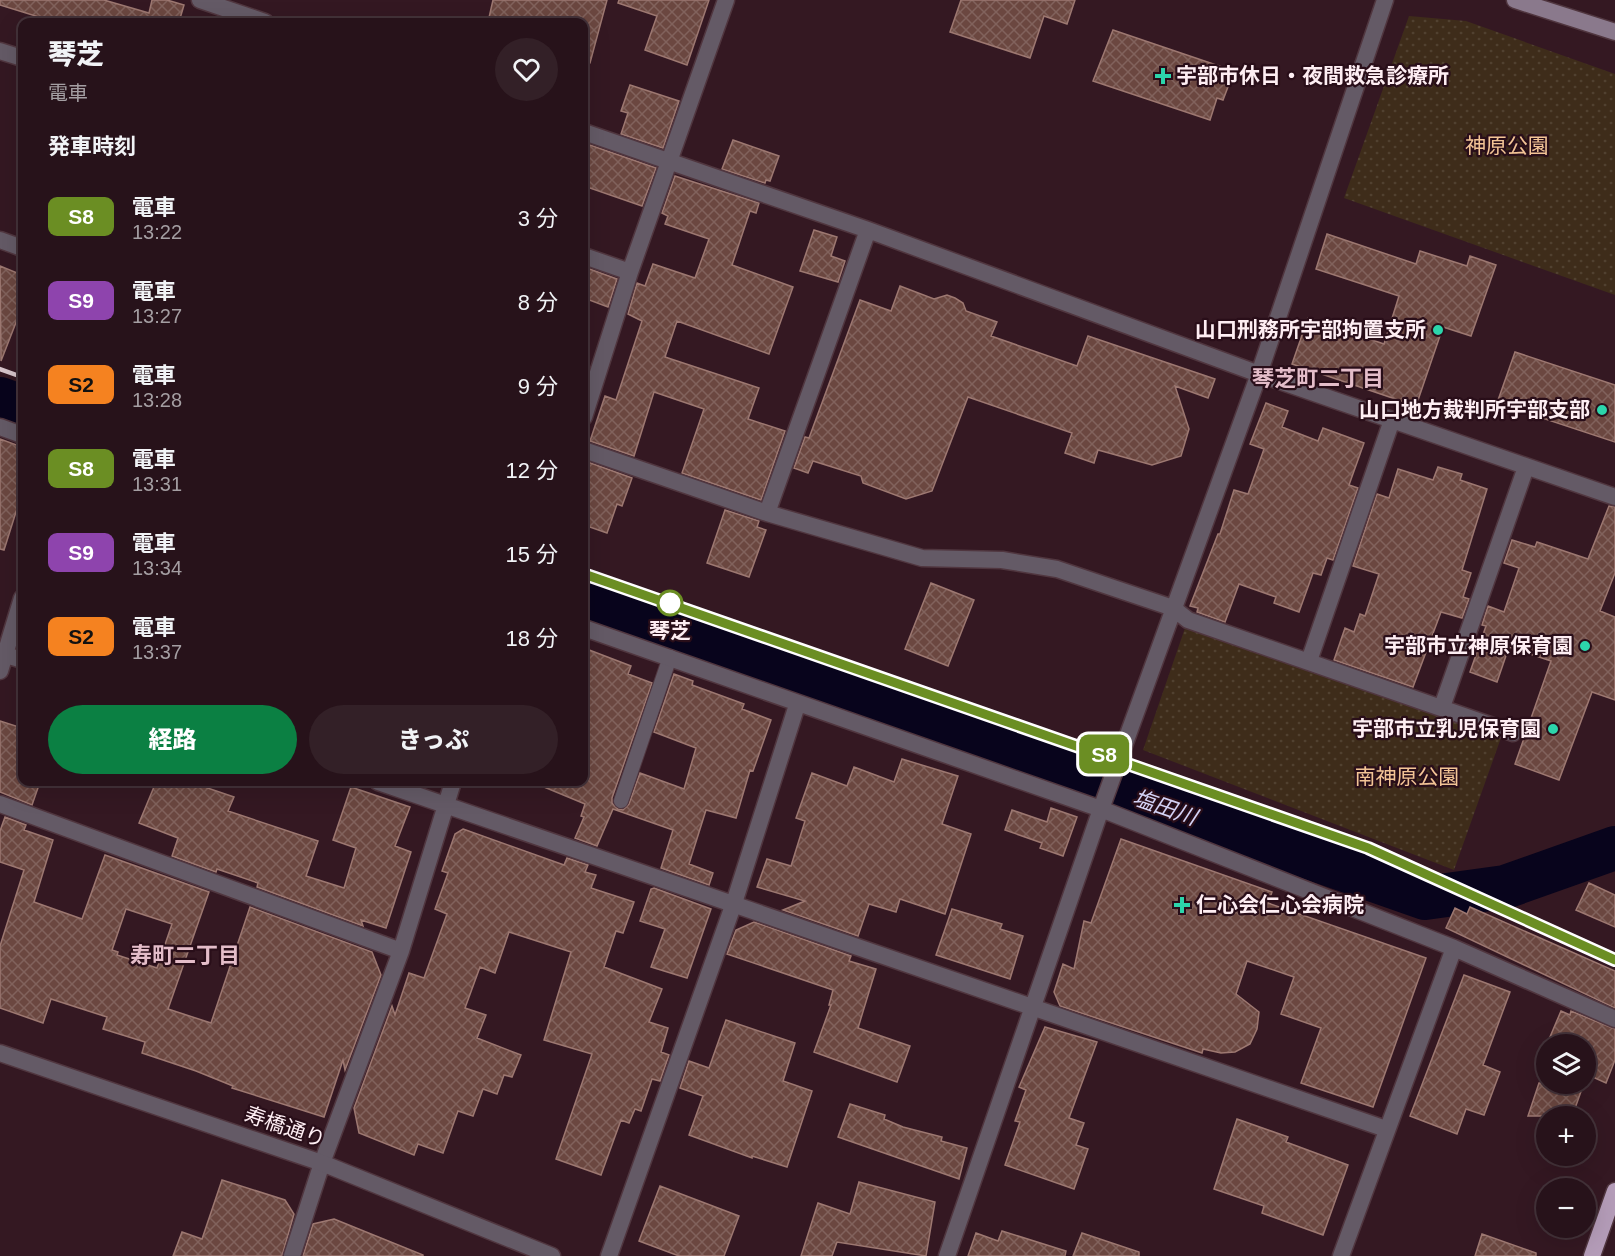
<!DOCTYPE html>
<html lang="ja">
<meta charset="utf-8">
<style>
body{margin:0;font-family:Arial,"Noto Sans JP",sans-serif;background:#332027;color:#f1f3f6;height:100vh;display:flex;flex-direction:column;font-size:22px;white-space:nowrap}
*{box-sizing:border-box;margin:0}
p{font-size:20px;color:#a49ea2}
.icon{flex:none;width:33px;height:33px;fill:none;stroke:currentColor;stroke-width:2;stroke-linecap:round;stroke-linejoin:round}
.map{position:relative;flex:1;overflow:hidden}
.drawer{position:absolute;left:18px;top:18px;width:570px;height:768px;display:flex;flex-direction:column;background:#27121a;border-radius:12px;box-shadow:0 6px 24px #0002,0 0 0 2px #433239}
.drawer>*{flex:none}
.badge{padding:0 12px;border-radius:9px;font-size:21px;line-height:39px}
.tools{position:absolute;left:1536px;top:1034px;display:grid;gap:12px}
.tools a{display:grid;place-items:center;width:60px;height:60px;border-radius:50%;background:#27121a;box-shadow:0 6px 24px #0002,0 0 0 2px #433239;font-size:30px}
.map>.badge{position:absolute;translate:-50% -50%;box-shadow:0 0 0 3px #fff}
h2{padding:0 30px;font-size:22px;line-height:54px}
.round{display:grid;place-items:center;flex:none;width:63px;height:63px;border-radius:32px;background:#332027}
.overview{display:flex;align-items:center;justify-content:space-between;height:102px;padding:0 30px}
h1{font-size:28px;font-weight:800;line-height:45px}
.primary-button{display:flex;gap:12px;margin-top:auto;padding:12px 30px}
.primary-button a{flex:1;height:69px;border-radius:36px;background:#0b8043;color:#fff;font-size:24px;font-weight:800;line-height:69px;text-align:center}
.primary-button a+a{background:#332027;color:#f1f3f6}
ul{padding:0;list-style:none}
li{display:flex;align-items:center;gap:18px;height:84px;padding:0 30px}
li div{flex:1}
li b{display:block;font-size:22px}
li em{font-style:normal}
li .badge{min-width:66px;font-weight:700;text-align:center}
.map>svg:first-child{display:block}
.grass{fill:url(#grass-dots)}
.lines{fill:none;stroke-linecap:round;stroke-linejoin:round}
.river{stroke:#08041c;stroke-width:44}
.building{fill:url(#building-cross-hatch);stroke:#9d7871;stroke-width:1.5;fill-rule:evenodd}
.service-casing{stroke:#50363f;stroke-width:16}
.minor-casing{stroke:#50363f;stroke-width:19}
.tertiary-casing{stroke:#50363f;stroke-width:19}
.secondary-casing{stroke:#50363f;stroke-width:19}
.trunk-casing{stroke:#50363f;stroke-width:19}
.service{stroke:#645a66;stroke-width:14}
.minor{stroke:#645a66;stroke-width:16}
.tertiary{stroke:#645a66;stroke-width:16}
.secondary{stroke:#8a798c;stroke-width:16}
.trunk{stroke:#b49cb8;stroke-width:16}
.rail{stroke:#d7c5cb;stroke-width:4.5}
.line-casing{stroke:#fff;stroke-width:14}
.line{stroke:#6b8e23;stroke-width:9}
.poi-dot{fill:#2cd5ab;stroke:#290e19;stroke-width:2}
.stop-dot{fill:#fff;stroke:#6b8e23;stroke-width:3}
.labels{text-anchor:middle;stroke-width:4.5;stroke-linejoin:round;paint-order:stroke}
.poi-label{font-size:21px;font-weight:bold;fill:#feeef3;stroke:#290e19;text-anchor:end}
.park-label{font-size:21px;fill:#f3c496;stroke:#290e19}
.stop-label{font-size:21px;font-weight:bold;fill:#feeef3;stroke:#290e19}
.street-label{font-size:21px;fill:#feeef3;stroke:#290e19}
.neighbourhood-label{font-size:22px;font-weight:bold;fill:#e4bdc9;stroke:#290e19}
.water-label{font-size:22px;font-style:italic;fill:#d3d2f5;stroke:#290e19}
</style>
<div class="map">
<svg width="1615" height="1256" viewBox="0 0 1615 1256">
<defs>
<pattern id="grass-dots" width="8" height="8" patternUnits="userSpaceOnUse" patternTransform="scale(1.5)"><rect width="8" height="8" fill="#3e2c1a"/><path d="M2 2h.1M6 6h.1" fill="none" stroke="#514130" stroke-width="1.8" stroke-linecap="round"/></pattern>
<pattern id="building-cross-hatch" width="8" height="8" patternUnits="userSpaceOnUse" patternTransform="scale(1.5)"><rect width="8" height="8" fill="#6b4740"/><path d="M0 0l8 8M0 8l8-8" fill="none" stroke="#81625c"/></pattern>
</defs>
<rect width="100%" height="100%" fill="#341822"/>
<!-- grass -->
<path class="grass" d="M1409 16 1466 21 1615 74V295L1344 198Z
M1185 628 1502 735 1454 870 1143 750Z"/>
<g class="lines">
<!-- river -->
<path class="river" d="M0 399 22 407
M584 603 1425 898 1505 887 1615 848"/>
</g>
<!-- building -->
<path class="building" d="M0 0H104L149 13 152 0H167L184 5 179 22H55L0 5Z
M493 0H607L590 63 584 62V22H488Z
M619 0H709L687 65 645 50 657 16 618 3Z
M961 0H1075L1067 24 1044 16 1030 58 950 32Z
M1113 30 1234 71 1223 100 1217 98 1210 120 1093 81Z
M630 85 679 101 663 148 621 134 628 113 621 111Z
M733 140 779 156 770 181 766 180 765 183 722 169Z
M584 143 656 168 642 206 584 186Z
M675 176 759 203 756 213 750 211 732 265 793 287 769 354 677 321 665 357 759 388 748 419 785 431 761 500 682 473 704 409 654 392 634 456 590 441 605 396 616 400 642 321 628 314 637 283 645 286 653 264 695 278 709 239 665 224 668 216 662 213Z
M814 230 837 237 831 256 845 261 838 282 800 271Z
M1327 234 1416 264 1420 251 1467 266 1470 256 1496 265 1471 336 1443 327 1416 406 1292 364 1308 318 1384 344 1399 296 1316 269Z
M0 266 22 275V307L1 361Z
M584 267 617 279 608 307 584 298Z
M900 286 934 299 947 295 955 298 963 303 966 311 997 322 991 336 1077 366 1088 336 1215 379 1208 398 1175 386 1189 429 1181 456 1152 465 1098 450 1094 463 1065 453 1072 433 968 397 932 491 906 499 863 483 861 476 813 461 808 473 794 468 805 437 809 438 860 300 891 311Z
M1515 352 1615 385V442L1497 403Z
M1266 403 1288 411 1282 427 1318 441 1323 428 1364 443 1349 485 1358 488 1333 560 1327 558 1321 575 1313 573 1299 612 1274 603 1276 597 1239 584 1225 622 1197 612 1198 608 1190 606 1218 534H1220L1234 490 1248 494 1264 449 1250 444Z
M0 439 22 447V493L4 550 0 549Z
M585 461 632 478 622 506 617 504 607 533 584 525Z
M1438 467 1462 474 1460 480 1487 489 1462 570 1471 573 1463 597 1469 599 1462 618 1441 612 1413 687 1334 660 1345 628 1354 632 1360 614 1365 616 1379 574 1353 566 1377 494 1389 498 1398 469 1433 480Z
M1609 506 1615 507V573L1600 611 1615 617V700L1592 692 1559 780 1515 764 1551 661 1509 647 1497 682 1470 672 1486 626 1482 625 1488 606 1504 612 1519 568 1504 563 1512 540 1535 547 1537 542 1588 559Z
M725 510 759 521 757 527 766 530 749 577 707 563Z
M931 583 974 600 948 666 905 649Z
M584 648 631 666 628 674 652 683 612 798V803L618 809 623 810 629 804 640 773 684 789 696 748 654 732 674 674 693 681 692 685 744 704 742 709 771 720 753 771 750 770 736 818 706 810 689 864 713 873 709 885 661 868 673 830 613 809 597 846 575 838 584 817 581 816 585 804 532 782H584Z
M0 721 22 728V782H40L32 805 0 792Z
M902 759 958 776 942 824 971 834 945 914 900 899 896 912 869 904 858 936 783 910 805 901 757 887 767 859 791 866 805 821 796 818 812 773 847 786 854 767 894 782Z
M156 782H190L234 797 228 811 318 841 306 876 344 888 356 848 333 840 351 787 410 807 395 846 411 852 386 928 361 920 363 926 257 887 258 883 217 869 216 872 172 856 178 838 139 823Z
M1051 808 1077 817 1063 856 1040 848 1042 843 1005 830 1012 810 1047 822Z
M5 817 26 825 24 830 53 840 34 902 82 919 105 855 209 892 168 1009 211 1023 250 907 372 952 381 975 345 1070 343 1060 324 1117 232 1088 233 1086 196 1071 142 1053 145 1042 103 1029 107 1017 51 999 43 1023 0 1008V946L24 870 0 862V831ZM126 909 172 924 157 968 117 955 118 952 112 950Z
M463 829 564 865 567 858 588 865 585 872 596 875 591 888 634 902 623 933 616 931 604 967 662 989 649 1022 668 1028 661 1052 669 1055 660 1081 652 1079 641 1111 635 1109 629 1123 621 1120 601 1175 556 1159 592 1054 544 1040 571 952 509 932 495 973 480 967 465 1008 486 1015 477 1038 521 1055 512 1077 504 1075 497 1094 483 1089 473 1116 458 1111 443 1153 418 1144 414 1155 359 1133 354 1108 392 1006 395 1015 409 973 424 978 447 914 435 909 448 873 442 871 455 834Z
M1121 839 1272 892 1268 903 1426 958 1373 1107 1301 1083 1321 1028 1281 1014 1294 977 1247 961 1236 994 1259 1012 1257 1029 1250 1044 1235 1052 1221 1053 1203 1049 1202 1053 1060 1006 1054 992 1063 964 1074 969 1084 921 1091 923Z
M1589 883 1615 895V927L1576 910Z
M654 888 711 909 687 978 651 967 665 929 640 921 651 889Z
M1470 907 1615 971V1008L1446 928 1455 908 1467 914Z
M952 909 1002 924 1000 929 1023 936 1010 979 936 955Z
M754 922 851 956 849 961 876 969 858 1028 910 1046 897 1082 814 1052 831 1005H829L833 990 727 954 736 930Z
M1464 975 1510 992 1483 1065 1500 1072 1484 1115 1466 1109 1457 1134 1410 1116Z
M1561 1011 1570 1015 1571 1011 1615 1029V1060L1606 1083 1586 1074V1044H1547Z
M726 1020 795 1043 783 1081 812 1091 787 1167 752 1156V1158L689 1135 703 1096 680 1088 689 1061 709 1068Z
M1045 1027 1097 1042 1069 1118 1084 1123 1076 1145 1088 1149 1074 1189 1005 1165 1020 1122 1015 1121 1026 1090 1019 1087Z
M1539 1083H1584L1573 1114 1563 1110 1561 1116H1528Z
M850 1104 885 1115 884 1119 903 1127 942 1137 941 1141 967 1148 959 1179 838 1137Z
M1237 1119 1288 1137 1286 1142 1348 1165 1323 1235 1262 1213 1264 1206 1214 1189Z
M222 1180 285 1200 294 1214 282 1256H173L182 1232 202 1239Z
M859 1182 935 1202 926 1256 837 1242 832 1256H801L818 1203 850 1214Z
M660 1186 739 1216 724 1256H679L639 1241Z
M334 1219 423 1255V1256H303L313 1224Z
M1002 1231 1066 1251 1065 1256H968L976 1233 998 1241Z
M1082 1233 1139 1252V1256H1073Z
M1482 1234 1536 1253V1256H1475Z"/>
<g class="lines">
<defs>
<path id="service" d="M621 801 670 657"/>
<path id="minor" d="M200 0 265 22
M0 51 22 58
M584 132 868 230 1259 374 1615 497
M0 240 22 248
M584 256 630 272
M584 417 630 272 726 0
M0 427 22 435
M584 450 767 513 922 558 1002 560 1057 569 1173 608 1188 620 1513 733
M767 513 868 230
M584 628 1101 809 1454 948 1615 1019
M0 653 22 660
M1309 661 1392 420
M0 671 22 598
M1442 707 1526 467
M378 782C715 896 1050 1016 1386 1129
M0 804 401 951
M292 1256 322 1163 401 951 453 782
M609 1256 734 903 797 705
M947 1256 1101 809 1259 374 1385 0
M1341 1256 1454 948"/>
<path id="tertiary" d="M0 1053 322 1163 552 1256"/>
<path id="secondary" d="M1515 0 1615 32"/>
<path id="trunk" d="M1592 1256 1615 1191"/>
</defs>
<!-- service casing -->
<use href="#service" class="service-casing"/>
<!-- minor casing -->
<use href="#minor" class="minor-casing"/>
<!-- tertiary casing -->
<use href="#tertiary" class="tertiary-casing"/>
<!-- secondary casing -->
<use href="#secondary" class="secondary-casing"/>
<!-- trunk casing -->
<use href="#trunk" class="trunk-casing"/>
<!-- service -->
<use href="#service" class="service"/>
<!-- minor -->
<use href="#minor" class="minor"/>
<!-- tertiary -->
<use href="#tertiary" class="tertiary"/>
<!-- secondary -->
<use href="#secondary" class="secondary"/>
<!-- trunk -->
<use href="#trunk" class="trunk"/>
<!-- rail -->
<path class="rail" d="M0 369 22 377
M584 574 1368 848 1615 960"/>
</g>
<g class="lines">
<defs>
<path id="line" d="M584 574 1368 848 1615 960"/>
</defs>
<!-- line casing -->
<use href="#line" class="line-casing"/>
<!-- line -->
<use href="#line" class="line"/>
</g>
<!-- markers -->
<g class="poi-dot">
<path d="M1160 67h6v6h6v6h-6v6h-6v-6h-6v-6h6z"/>
<circle cx="1438" cy="330" r="6"/>
<circle cx="1602" cy="410" r="6"/>
<circle cx="1585" cy="646" r="6"/>
<circle cx="1553" cy="729" r="6"/>
<path d="M1179 896h6v6h6v6h-6v6h-6v-6h-6v-6h6z"/>
</g>
<circle class="stop-dot" cx="670" cy="603" r="12"/>
<g class="labels">
<!-- poi labels -->
<g class="poi-label">
<text x="1176" y="83" text-anchor="start">宇部市休日・夜間救急診療所</text>
<text x="1426" y="337">山口刑務所宇部拘置支所</text>
<text x="1590" y="417">山口地方裁判所宇部支部</text>
<text x="1573" y="653">宇部市立神原保育園</text>
<text x="1541" y="736">宇部市立乳児保育園</text>
<text x="1196" y="912" text-anchor="start">仁心会仁心会病院</text>
</g>
<!-- park labels -->
<g class="park-label">
<text x="1507" y="153">神原公園</text>
<text x="1407" y="784">南神原公園</text>
</g>
<!-- stop labels -->
<g class="stop-label">
<text x="670" y="638">琴芝</text>
</g>
<!-- street labels -->
<g class="street-label">
<text transform="translate(285 1127) rotate(19)" y="7">寿橋通り</text>
</g>
<!-- neighbourhood labels -->
<g class="neighbourhood-label">
<text x="1318" y="386">琴芝町二丁目</text>
<text x="185" y="963">寿町二丁目</text>
</g>
<!-- water labels -->
<g class="water-label">
<text transform="translate(1165 807) rotate(19)" y="8">塩田川</text>
</g>
</g>
</svg>
<div class="tools">
<a><svg class="icon" aria-label="layers" viewBox="0 0 24 24"><path d="M12 4l9 5-9 5-9-5zM3 14l9 5 9-5"/></svg></a>
<a>+</a>
<a>−</a>
</div>
<b class="badge" style="left:1104px;top:754px;background:#6b8e23;color:#fff">S8</b>
<section class="drawer">
<div class="overview"><div><h1>琴芝</h1><p>電車</p></div><a class="round"><svg class="icon" aria-label="heart" viewBox="0 0 24 24"><path d="M12 20l-8-8c-3-5 5-10 8-4 3-6 11-1 8 4z"/></svg></a></div>
<h2>発車時刻</h2>
<ul>
<li><span class="badge" style="background:#6b8e23;color:#fff">S8</span><div><b>電車</b><p>13:22</p></div><em>3 分</em></li>
<li><span class="badge" style="background:#8e44ad;color:#fff">S9</span><div><b>電車</b><p>13:27</p></div><em>8 分</em></li>
<li><span class="badge" style="background:#f58220;color:#111">S2</span><div><b>電車</b><p>13:28</p></div><em>9 分</em></li>
<li><span class="badge" style="background:#6b8e23;color:#fff">S8</span><div><b>電車</b><p>13:31</p></div><em>12 分</em></li>
<li><span class="badge" style="background:#8e44ad;color:#fff">S9</span><div><b>電車</b><p>13:34</p></div><em>15 分</em></li>
<li><span class="badge" style="background:#f58220;color:#111">S2</span><div><b>電車</b><p>13:37</p></div><em>18 分</em></li>
</ul>
<div class="primary-button"><a>経路</a><a>きっぷ</a></div>
</section>
</div>
